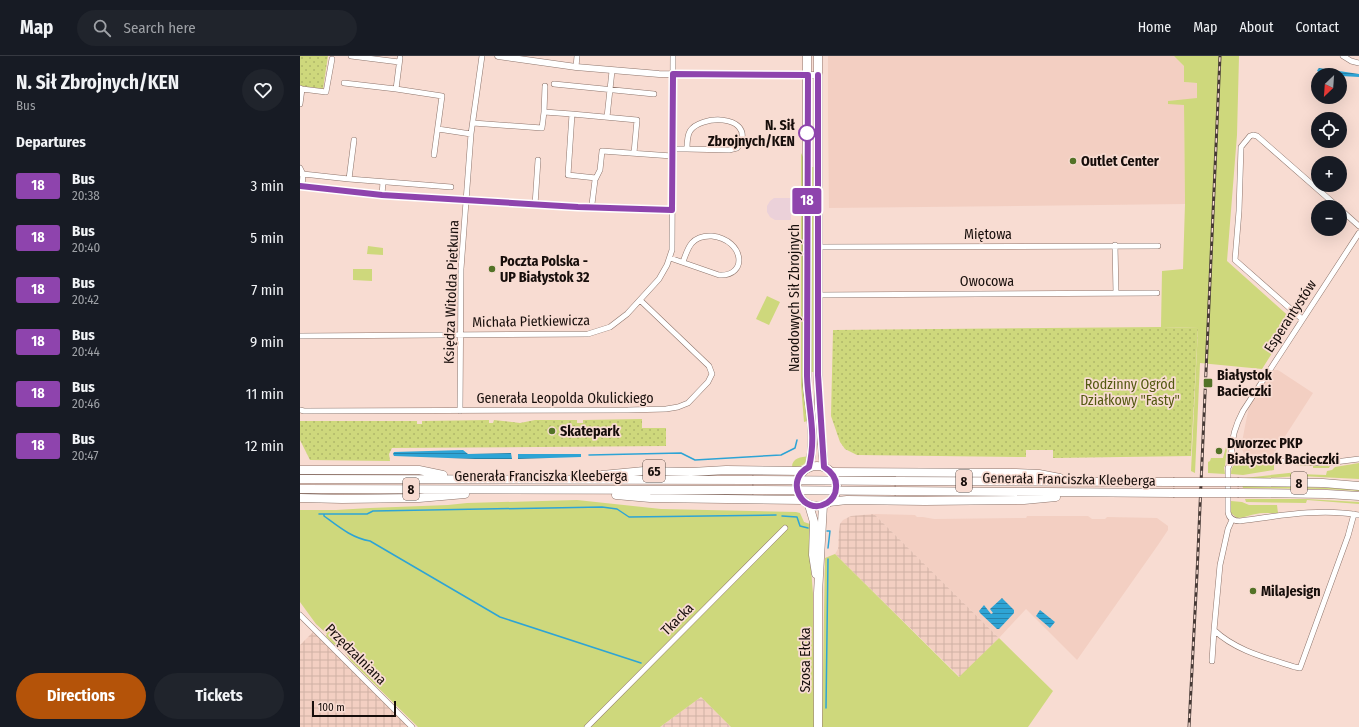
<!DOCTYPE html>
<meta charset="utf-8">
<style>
body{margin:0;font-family:"Fira Sans Condensed",sans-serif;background:#20242c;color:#f1f3f6;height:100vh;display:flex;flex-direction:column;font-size:15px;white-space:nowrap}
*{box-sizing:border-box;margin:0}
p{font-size:13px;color:#9ea1a6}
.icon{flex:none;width:22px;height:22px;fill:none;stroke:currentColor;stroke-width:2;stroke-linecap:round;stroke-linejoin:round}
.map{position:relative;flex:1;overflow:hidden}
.panel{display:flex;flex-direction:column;background:#171b24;width:300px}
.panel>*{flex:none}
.badge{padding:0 8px;border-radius:3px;font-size:14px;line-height:26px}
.needle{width:26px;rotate:205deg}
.controls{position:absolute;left:1011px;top:12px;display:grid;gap:8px}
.controls a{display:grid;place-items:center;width:36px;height:36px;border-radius:50%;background:#171b24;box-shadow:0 4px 16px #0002;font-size:20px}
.scale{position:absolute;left:12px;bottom:10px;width:84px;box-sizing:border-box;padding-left:4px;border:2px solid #170e0b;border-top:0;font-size:11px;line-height:14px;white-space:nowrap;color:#170e0b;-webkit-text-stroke:3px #f8dcd2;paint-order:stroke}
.map>.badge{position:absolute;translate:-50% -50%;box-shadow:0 0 0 2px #fff}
h2{padding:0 16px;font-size:15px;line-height:36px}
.round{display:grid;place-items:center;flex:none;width:42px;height:42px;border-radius:21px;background:#20242c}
.headline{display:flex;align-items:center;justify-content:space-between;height:68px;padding:0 16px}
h1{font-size:19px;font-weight:700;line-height:30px}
.action{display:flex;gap:8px;margin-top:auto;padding:8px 16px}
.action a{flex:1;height:46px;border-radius:24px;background:#b45309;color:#fff;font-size:16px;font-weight:700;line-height:46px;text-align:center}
.action a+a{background:#20242c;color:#f1f3f6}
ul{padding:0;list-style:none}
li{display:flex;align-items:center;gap:12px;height:52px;padding:0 16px}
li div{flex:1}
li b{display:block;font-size:15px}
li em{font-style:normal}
li .badge{min-width:44px;font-weight:700;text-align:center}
header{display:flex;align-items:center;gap:24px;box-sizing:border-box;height:56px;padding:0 20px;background:#171b24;border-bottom:1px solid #363941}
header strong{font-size:19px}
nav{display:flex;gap:22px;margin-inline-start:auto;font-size:14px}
.search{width:280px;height:36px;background:#20242c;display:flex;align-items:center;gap:10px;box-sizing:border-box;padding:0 14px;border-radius:22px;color:#9ea1a6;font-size:15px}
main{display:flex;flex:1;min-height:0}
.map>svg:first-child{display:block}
.built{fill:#f3cfc2}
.industrial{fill:url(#industrial-grid)}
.education{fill:#ebd1d9}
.grass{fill:#ced87c}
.park{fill:url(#park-dots)}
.water{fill:url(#water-rules)}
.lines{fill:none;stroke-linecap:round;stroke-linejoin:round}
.stream{stroke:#2ea4d5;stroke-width:1.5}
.minor-casing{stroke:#8e756c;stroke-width:6}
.tertiary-casing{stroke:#8e756c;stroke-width:7}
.primary-casing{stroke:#8e756c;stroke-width:9}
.trunk-casing{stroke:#8e756c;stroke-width:9}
.minor{stroke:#fff;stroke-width:5}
.tertiary{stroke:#fff;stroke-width:6}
.primary{stroke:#fff;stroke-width:8}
.trunk{stroke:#fff;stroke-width:8}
.rail-casing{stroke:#463935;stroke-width:3}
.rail{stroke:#f8dcd2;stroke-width:1.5;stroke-dasharray:4.5;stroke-linecap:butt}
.trunk-bridge-casing{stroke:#8e756c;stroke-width:9;stroke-linecap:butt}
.trunk-bridge{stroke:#fff;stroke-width:8}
.line-casing{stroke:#fff;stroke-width:9}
.line{stroke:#8e44ad;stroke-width:6}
.stop-dot{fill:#fff;stroke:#8e44ad;stroke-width:2}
.poi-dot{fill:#537227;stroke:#f8dcd2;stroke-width:1.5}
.labels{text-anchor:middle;stroke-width:3.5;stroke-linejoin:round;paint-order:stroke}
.shield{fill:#f8dcd2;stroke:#5a4c47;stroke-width:1}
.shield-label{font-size:13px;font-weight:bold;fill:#170e0b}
.stop-label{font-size:14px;font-weight:bold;fill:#170e0b;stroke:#f8dcd2;text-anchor:end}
.poi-label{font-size:14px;font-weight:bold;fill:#170e0b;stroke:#f8dcd2;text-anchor:start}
.street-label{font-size:14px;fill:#170e0b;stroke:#f8dcd2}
.park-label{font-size:14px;fill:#545911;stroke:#f8dcd2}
</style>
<header>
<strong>Map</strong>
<div class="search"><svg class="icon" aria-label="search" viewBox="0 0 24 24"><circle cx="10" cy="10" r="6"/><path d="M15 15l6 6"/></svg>Search here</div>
<nav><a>Home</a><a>Map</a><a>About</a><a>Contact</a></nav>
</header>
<main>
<section class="panel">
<div class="headline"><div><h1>N. Sił Zbrojnych/KEN</h1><p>Bus</p></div><a class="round"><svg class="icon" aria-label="heart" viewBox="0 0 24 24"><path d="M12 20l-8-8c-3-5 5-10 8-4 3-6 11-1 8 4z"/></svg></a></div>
<h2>Departures</h2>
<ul>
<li><span class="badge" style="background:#8e44ad;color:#fff">18</span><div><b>Bus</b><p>20:38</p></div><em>3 min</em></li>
<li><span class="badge" style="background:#8e44ad;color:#fff">18</span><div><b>Bus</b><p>20:40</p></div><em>5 min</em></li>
<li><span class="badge" style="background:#8e44ad;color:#fff">18</span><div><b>Bus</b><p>20:42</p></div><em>7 min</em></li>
<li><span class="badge" style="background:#8e44ad;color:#fff">18</span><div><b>Bus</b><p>20:44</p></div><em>9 min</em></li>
<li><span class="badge" style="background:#8e44ad;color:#fff">18</span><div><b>Bus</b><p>20:46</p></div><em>11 min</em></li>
<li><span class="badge" style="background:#8e44ad;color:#fff">18</span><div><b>Bus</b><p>20:47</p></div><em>12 min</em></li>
</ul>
<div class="action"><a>Directions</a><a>Tickets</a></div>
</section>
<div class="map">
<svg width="1059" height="671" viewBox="0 0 1059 671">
<defs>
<pattern id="industrial-grid" width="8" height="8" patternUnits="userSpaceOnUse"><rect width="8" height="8" fill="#f3cfc2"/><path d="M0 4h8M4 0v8" fill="none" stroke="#d0b1a5"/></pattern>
<pattern id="park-dots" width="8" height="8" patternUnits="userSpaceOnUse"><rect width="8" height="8" fill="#ced87c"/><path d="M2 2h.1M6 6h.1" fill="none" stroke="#b0b86a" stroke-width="1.8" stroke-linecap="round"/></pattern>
<pattern id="water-rules" width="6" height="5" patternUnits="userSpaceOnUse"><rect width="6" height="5" fill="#2ea4d5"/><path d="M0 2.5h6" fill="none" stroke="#2684ab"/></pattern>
</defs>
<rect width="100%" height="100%" fill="#f8dcd2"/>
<!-- built -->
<path class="built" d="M528 0H874L884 10V26L897 27V43L868 45V48H884L885 148 529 152 528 61Z
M971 314H978L1013 337 973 399 944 398 941 391 949 350Z
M574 458 615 459 617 461H623L634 463 726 462 727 460H788L792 463H805L807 461 857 462 868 470V474L858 489 777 604 726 553 699 582Z"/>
<!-- industrial -->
<path class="industrial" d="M574 458 699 582 660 621 535 498 538 493 539 475 540 468 543 464 551 460Z
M13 576 108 671H0V589Z
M401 641 431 671H360Z"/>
<!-- education -->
<path class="education" d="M474 142H491V164H475L470 161 467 156V150L470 145Z"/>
<!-- grass -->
<path class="grass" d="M874 0H939L937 79 927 205 993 264 962 313 900 307 895 417 891 415 898 272 861 271 862 215 883 213 885 148 884 49 868 48V45L897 42V27L884 26V10Z
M501 97 504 103 507 365 504 366 501 329Z
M510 111H514V316H510Z
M68 190 83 192V199L67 198Z
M53 213H72V225L53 224Z
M467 240 480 246 469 269 456 263Z
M926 391 927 392 925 410 924 411 925 418 908 417V406L910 405 911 402H923Z
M509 400C506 409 501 411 492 411 492 402 501 401 509 400Z
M941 406 1030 410 1029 412H1013V410L974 408V414L943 419 931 418C931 411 934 407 941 406Z
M1059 407V423L1000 420 945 423 944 422 998 416V418L1026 419 1027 415 1032 414 1035 411Z
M942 429 1059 433V435L1023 433 943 432Z
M945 443H1006L1059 446V448L1007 444 1006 447 946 446Z
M277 444 361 453 496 456 500 457 504 466 510 468V499L513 538 514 671H431L401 641 360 671H118L51 605 42 592 33 588 26 580 27 578 16 568 0 546V454H36L70 452 148 449 167 447Z
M931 445 942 446 949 449H977L978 457C970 458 963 456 956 458 949 459 944 462 937 462L931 457Z
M535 498 659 621 699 582 753 635 728 671H522L525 502Z"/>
<!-- park -->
<path class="park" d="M0 0H28L23 33 0 30Z
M861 271 898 272 891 400 753 402V394H726V401L557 399 545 393 540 386 531 360 533 274Z
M342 363V372H366V390L92 392 89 398 90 405 10 404 0 384V365H117V368H122V365L189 364V367H193L194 364 220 367 235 364H277V367H283V364Z"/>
<!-- water -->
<path class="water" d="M1019 12 1059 18V21L1024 19 1017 15 1018 13Z
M163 394 168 398 211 397 212 403H175L94 400 93 398 94 396Z
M218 398H281V401L218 403Z
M702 542 714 554V557L699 573H697L680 557 679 555 684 549 691 558 693 557 690 553Z
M740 554 755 566 750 572 736 560Z"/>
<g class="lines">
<!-- stream -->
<path class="stream" d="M289 399 381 397 395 404 481 399 495 392 497 384
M19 458H67L73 455 302 451 317 453 329 461 476 459
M24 458V460C39 471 52 482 70 485L200 561 341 607
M482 460 497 461 500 470 508 472
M527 475H530L528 492
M526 652 528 503"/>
<defs>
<path id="minor" d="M51 0 99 6
M1043 0 1051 5 1059 7
M276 11 277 0
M44 27 96 33 142 40 134 99
M254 28 354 38
M0 32 2 33 0 48
M2 33 26 36 32 3
M96 33 100 2
M244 56 245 30
M307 61 312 15
M173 67 242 72 244 56 272 58
M138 73 171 78
M373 93H387C387 87 387 80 390 75 400 59 451 58 441 87L437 92 429 94 387 93
M0 112 3 118 49 123 151 131
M1 118H3L2 131
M296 122 268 119 272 58 337 64 334 97
M49 123 54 84
M0 130 82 139 278 151 372 154
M82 139 83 126
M292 148 295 124 300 114 302 95 372 100
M235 149 238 104
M1040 153 1059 170
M815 189 816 237
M517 191 858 190
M370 202 419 219C448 221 445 184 412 180 392 179 388 191 383 206
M518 239 857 237
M1002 263 935 204 939 155 941 91 950 80 953 79 957 80 1038 151
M0 280 288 278 310 271 327 258 359 223 367 209 372 194 373 0
M0 354 4 355 328 354 366 353 378 351 388 347 408 326 412 318 409 310 340 244
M160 355 161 213 171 78 182 0
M932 403C930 386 935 370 943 355L1059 177
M932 403 928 412V456C929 463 934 465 940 465 978 460 1020 452 1059 459
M932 403 1023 407 1035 406 1059 403
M932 464 928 473 920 509 914 574C936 595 967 602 995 611L1000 612 1048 480 1054 458
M0 559 112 671
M912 605 914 574
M287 671 485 472"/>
<path id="tertiary" d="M198 0 276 11 359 18 518 19"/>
<path id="primary" d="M507 0V330C510 358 516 382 509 411
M518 0V319L519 355 524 411
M497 430a20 20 0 1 1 40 0a20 20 0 1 1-40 0Z
M509 449 514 466 513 499 516 518
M518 671V537L523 449"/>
<path id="trunk" d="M0 414H119L143 419
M531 416 716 417 739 418 760 422
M302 419 344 415 391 416 426 414 503 415
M0 423 452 424
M596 425 873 426
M939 426 1023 427 1059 430
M0 433 452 434
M596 435 873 437
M939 437 1027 438 1059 440
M316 439 350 442 502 444
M0 442 42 443 119 442 165 438
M529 446 547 444 625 445 724 444 756 441"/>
</defs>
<!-- minor casing -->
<use href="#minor" class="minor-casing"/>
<!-- tertiary casing -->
<use href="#tertiary" class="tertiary-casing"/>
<!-- primary casing -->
<use href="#primary" class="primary-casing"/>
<!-- trunk casing -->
<use href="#trunk" class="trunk-casing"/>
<!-- minor -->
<use href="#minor" class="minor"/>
<!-- tertiary -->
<use href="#tertiary" class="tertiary"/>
<!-- primary -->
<use href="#primary" class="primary"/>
<!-- trunk -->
<use href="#trunk" class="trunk"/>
<defs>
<path id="rail" d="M889 671 897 518 920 0"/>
</defs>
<!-- rail casing -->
<use href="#rail" class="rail-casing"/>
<!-- rail -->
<use href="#rail" class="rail"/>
<defs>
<path id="trunk-bridge" d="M452 424 596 425
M873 426H939
M452 434 596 435
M873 437H939"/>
</defs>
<!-- trunk-bridge casing -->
<use href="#trunk-bridge" class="trunk-bridge-casing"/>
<!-- trunk-bridge -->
<use href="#trunk-bridge" class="trunk-bridge"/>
</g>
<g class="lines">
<defs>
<path id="line" d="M0 130 82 139 278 151 372 154 373 18 508 19 507 320C508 352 517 378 509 411 483 424 503 461 527 447 532 444 536 438 536 432 537 423 532 416 524 411L518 319V19"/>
</defs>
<!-- line casing -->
<use href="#line" class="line-casing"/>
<!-- line -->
<use href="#line" class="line"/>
</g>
<!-- markers -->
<circle class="stop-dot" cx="507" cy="77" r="8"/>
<g class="poi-dot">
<circle cx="773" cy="105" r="4"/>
<circle cx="192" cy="213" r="4"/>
<rect x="903" y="322" width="10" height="10" rx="2"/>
<circle cx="252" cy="375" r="4"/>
<circle cx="919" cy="395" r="4"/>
<circle cx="953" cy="535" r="4"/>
</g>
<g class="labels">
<!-- shield labels -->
<g class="shield">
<rect x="343" y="404" width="22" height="22" rx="3"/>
<rect x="656" y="414" width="16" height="22" rx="3"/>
<rect x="991" y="416" width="16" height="22" rx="3"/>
<rect x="103" y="422" width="16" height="22" rx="3"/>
</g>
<g class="shield-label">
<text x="354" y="420">65</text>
<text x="664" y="430">8</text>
<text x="999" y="432">8</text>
<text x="111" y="438">8</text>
</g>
<!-- stop labels -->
<g class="stop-label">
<text x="495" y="74">N. Sił<tspan x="495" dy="16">Zbrojnych/KEN</tspan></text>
</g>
<!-- poi labels -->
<g class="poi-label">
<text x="781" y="110">Outlet Center</text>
<text x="200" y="210">Poczta Polska -<tspan x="200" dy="16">UP Białystok 32</tspan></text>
<text x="917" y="324">Białystok<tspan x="917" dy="16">Bacieczki</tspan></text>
<text x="260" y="380">Skatepark</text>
<text x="927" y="392">Dworzec PKP<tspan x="927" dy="16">Białystok Bacieczki</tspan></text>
<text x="961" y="540">MilaJesign</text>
</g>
<!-- street labels -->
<g class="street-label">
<text x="688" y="183">Miętowa</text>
<text x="687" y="230">Owocowa</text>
<text transform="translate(151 236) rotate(-88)" y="5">Księdza Witolda Pietkuna</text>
<text transform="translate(494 242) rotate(-90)" y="5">Narodowych Sił Zbrojnych</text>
<text transform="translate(990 260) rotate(-57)" y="5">Esperantystów</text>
<text transform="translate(231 265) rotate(-1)" y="5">Michała Pietkiewicza</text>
<text x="265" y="347">Generała Leopolda Okulickiego</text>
<text x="241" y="425">Generała Franciszka Kleeberga</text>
<text transform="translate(769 423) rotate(1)" y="5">Generała Franciszka Kleeberga</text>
<text transform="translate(377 563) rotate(-45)" y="5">Tkacka</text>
<text transform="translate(56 598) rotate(45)" y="5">Przędzalniana</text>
<text transform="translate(505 604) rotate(-90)" y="5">Szosa Ełcka</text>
</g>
<!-- park labels -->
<g class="park-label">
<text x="830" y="333">Rodzinny Ogród<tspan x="830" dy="16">Działkowy "Fasty"</tspan></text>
</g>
</g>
</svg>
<div class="controls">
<a><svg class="needle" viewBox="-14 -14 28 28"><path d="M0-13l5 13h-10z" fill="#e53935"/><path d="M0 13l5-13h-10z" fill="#9ea1a6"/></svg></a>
<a><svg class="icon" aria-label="locate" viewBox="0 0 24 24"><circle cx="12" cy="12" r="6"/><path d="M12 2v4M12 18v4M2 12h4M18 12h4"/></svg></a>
<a>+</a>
<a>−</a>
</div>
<div class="scale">100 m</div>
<b class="badge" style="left:507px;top:145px;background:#8e44ad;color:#fff">18</b>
</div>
</main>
